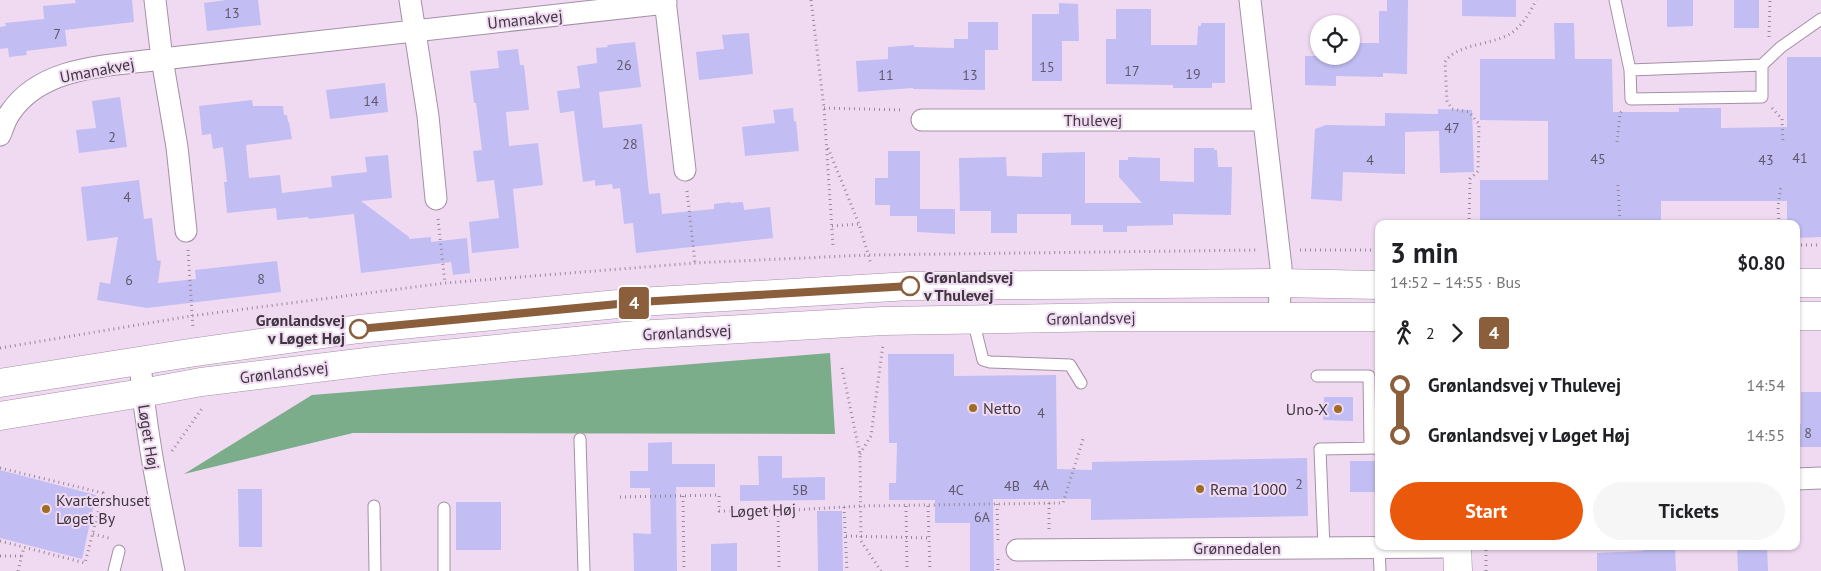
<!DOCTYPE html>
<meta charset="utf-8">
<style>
body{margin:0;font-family:"PT Sans",sans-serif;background:#f6f6f6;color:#202124;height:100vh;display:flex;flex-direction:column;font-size:19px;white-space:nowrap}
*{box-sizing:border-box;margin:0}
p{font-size:16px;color:#757577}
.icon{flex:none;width:28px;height:28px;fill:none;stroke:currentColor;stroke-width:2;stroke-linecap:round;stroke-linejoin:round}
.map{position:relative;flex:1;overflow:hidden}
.drawer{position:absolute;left:1375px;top:220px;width:425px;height:330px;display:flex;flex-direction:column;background:#fff;border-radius:10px;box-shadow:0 1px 4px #0004}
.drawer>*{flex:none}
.badge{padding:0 10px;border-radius:4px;font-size:18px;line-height:32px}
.fabs{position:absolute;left:1310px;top:15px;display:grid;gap:10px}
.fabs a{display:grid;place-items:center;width:50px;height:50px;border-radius:50%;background:#fff;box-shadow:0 1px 4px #0004;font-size:25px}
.map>.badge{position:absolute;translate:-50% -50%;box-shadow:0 0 0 2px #fff}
.legs{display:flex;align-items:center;gap:8px;height:55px;padding:0 15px;font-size:16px}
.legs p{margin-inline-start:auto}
.headline{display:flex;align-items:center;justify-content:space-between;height:85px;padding:0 15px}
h1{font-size:28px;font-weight:800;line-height:38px}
.cta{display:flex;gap:10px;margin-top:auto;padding:10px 15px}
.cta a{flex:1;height:58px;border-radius:30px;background:#ea580c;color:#fff;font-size:20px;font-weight:800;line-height:58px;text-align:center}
.cta a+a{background:#f6f6f6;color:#202124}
ul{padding:0 15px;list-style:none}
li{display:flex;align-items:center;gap:18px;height:50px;font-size:19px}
li i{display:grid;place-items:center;width:8px;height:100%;margin:0 6px;background:currentColor}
li i::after{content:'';width:12px;height:12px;margin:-6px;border:4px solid;border-radius:50%;background:#fff}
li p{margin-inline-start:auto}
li:first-child i{background:linear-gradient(#0000 50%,currentColor 0)}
li:last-child i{background:linear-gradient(currentColor 50%,#0000 0)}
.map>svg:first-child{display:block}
.forest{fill:#7bad8a}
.building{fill:#c2bdf2}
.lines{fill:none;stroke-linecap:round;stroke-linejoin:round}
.service-casing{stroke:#a490a5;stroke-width:13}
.minor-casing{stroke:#a490a5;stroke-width:23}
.tertiary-casing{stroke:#a490a5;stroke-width:29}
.path{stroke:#98899a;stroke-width:3;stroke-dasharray:1 4;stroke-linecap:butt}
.service{stroke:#fff;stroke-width:11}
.minor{stroke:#fff;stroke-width:21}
.tertiary{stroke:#fff;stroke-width:28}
.line-1-casing{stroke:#fff;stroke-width:11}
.line-1{stroke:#8b5e3c;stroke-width:8}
.stop-1-dot{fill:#fff;stroke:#8b5e3c;stroke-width:2.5}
.poi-dot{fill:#a06c23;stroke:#f0daf2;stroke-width:2}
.labels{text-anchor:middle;stroke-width:4;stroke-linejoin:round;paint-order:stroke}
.number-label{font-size:14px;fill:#60586c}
.street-label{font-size:16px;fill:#3f3640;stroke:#f0daf2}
.stop-label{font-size:16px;font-weight:bold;fill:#3f3640;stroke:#f0daf2;text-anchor:start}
.poi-label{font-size:16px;fill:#3f3640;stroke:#f0daf2;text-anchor:start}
</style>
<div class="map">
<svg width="1821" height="571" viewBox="0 0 1821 571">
<rect width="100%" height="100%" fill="#f0daf2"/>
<!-- forest -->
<path class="forest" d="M830 353 835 434 353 433 184 474 312 395Z"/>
<!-- building -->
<path class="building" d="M75 0H132L134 22 65 30 67 46 26 51 27 55 9 57 8 48 0 49V27L6 26 5 23 44 19 43 6 76 3Z
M226 0H258L261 25 207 31 204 3Z
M1387 0H1408L1407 74 1383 73V77L1336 76V86L1305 85V56H1353V43H1379V11H1387Z
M1462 0H1516V17L1462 16Z
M1667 0H1693V26L1667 27Z
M1734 0H1759V28H1734Z
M1059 3 1078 4 1079 41H1062V81H1032V14H1059Z
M1116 9H1151V45H1197L1198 26H1201V23H1225V83H1212V88H1173V85L1106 84V39H1116Z
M968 22H998V50H985V90L913 89V88L858 92 856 61 888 59V47L914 45V47L954 48V39H968Z
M1554 23H1574L1575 59H1612L1613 112H1679V108H1721V128L1787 127V57H1821V237L1796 238V224H1787V201H1661V224H1480V180H1548V121L1480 120V59H1555Z
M749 33 753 74 699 80 696 52 724 49 722 35Z
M635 42 641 87 599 92 603 128 642 124 649 194 660 193 662 214 714 209V204L730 202V203L743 202 744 210 770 207 773 238 636 253 633 223 624 224 620 188 613 189 612 184 595 186V180L583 182 574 111 560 113 557 91 580 88 577 66 597 63 596 48 608 47 607 45Z
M518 49 520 65H524L529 110 506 112 509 146 538 143 543 185 513 189 519 248 472 253 469 222 499 218 494 180 477 182 473 151 482 150 476 103H474L470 71 499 68 497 51Z
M385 83 388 112 330 119 326 90Z
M120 97 127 147 79 153 76 130 96 128 92 101Z
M252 100 253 106H283L284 115H287L288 122H289L292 139 246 145 249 178 280 175 282 193 332 187 331 176 367 172 365 157 388 155 392 198 361 201 409 237V239L431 237V242L467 238 470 273 453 275 451 262 361 273 354 214 309 219 308 217 277 220 276 208 227 213 224 182H227L223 147 213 149 211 134 202 135 199 106Z
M793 108 794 122 796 121 799 151 745 156 742 127 775 123 773 110Z
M1438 109 1472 110 1474 172 1440 173 1439 131 1405 132V174L1343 172 1342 201 1311 199 1315 129 1326 125 1385 126V113L1438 114Z
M1194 148H1214V150H1217L1218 167H1232L1231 215 1173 214V225L1127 226V232H1103V225H1071V214H1017V233H991V211H960L959 158 1006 157 1007 176 1042 177V153L1085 152V203H1142L1119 177V160H1128V157L1160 158V181L1194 182Z
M888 151H920V209H955V234L917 232V216H890V205H875V178H888Z
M139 180 144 219 152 218 157 260 161 261 158 283 196 279 195 270 277 261 281 292 147 308 97 300 100 282 110 284 118 237 87 241 81 187Z
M888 354H954V376L1056 375 1057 469 1092 470V462L1307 458 1308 516 1091 520V499H993L994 571H970V523H935V500H889V483H896L897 443H889Z
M1801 392H1821V447H1796V424H1801Z
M1324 397H1353V421L1323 420Z
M672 442V464H715V487H676L677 571H634L633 533 651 534 650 488H630V471H648V443Z
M758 456H782V478L825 477V500L740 501V485H759Z
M1350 461H1379V492H1350Z
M0 470 96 495 82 559 0 538Z
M238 489H262V547H239Z
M456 502H501V550H456Z
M817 511H842L843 571H818Z
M737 543V571H711V544Z
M1643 546H1675L1676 571H1597V553L1643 551Z
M1737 546H1767L1768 571H1738Z"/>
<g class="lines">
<defs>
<path id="service" d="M1615 0 1630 70 1631 99 1762 97V65L1781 47 1821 19
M1630 70 1762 65
M973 320 983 360 990 362 1070 365 1081 383
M1317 376H1369L1370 448
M580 439 584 571
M374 506 375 571
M1324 548 1320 449 1379 448
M1379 548 1380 571
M114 571 119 551
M444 571V508"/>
<path id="minor" d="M155 0 162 59 177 147 186 231
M410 0 428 116 436 199
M665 0 685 170
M1250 0 1281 267 1279 316
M922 120H1264
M0 135C3 128 5 120 10 113 42 65 110 66 162 59L666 3
M140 361C145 432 160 501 174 571
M1796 479 1821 478
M1017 550 1457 547"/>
<path id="tertiary" d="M1796 283H1821
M1796 316H1821
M0 383 196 352 359 329 639 302 910 286 1280 283 1379 285
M0 416 142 393 201 382 383 360 636 335 883 321 1117 317H1379
M1457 546 1458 571"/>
</defs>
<!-- service casing -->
<use href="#service" class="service-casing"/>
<!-- minor casing -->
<use href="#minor" class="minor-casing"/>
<!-- tertiary casing -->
<use href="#tertiary" class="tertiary-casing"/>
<!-- path -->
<path class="path" d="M811 0 824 108 833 246
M1769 37 1770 0
M824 108 904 110
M1772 108 1782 119 1783 142
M1617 142 1620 113 1622 111
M828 148 859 224 871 264
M1618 185 1620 224
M687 191 695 263
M438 219 445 283
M1469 224 1470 179 1478 171 1479 124 1469 112 1452 109 1447 101 1445 62C1456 44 1491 45 1510 34 1522 26 1530 13 1536 0
M1779 224 1778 207 1781 185
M832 226 859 224
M1796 245H1821
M188 250 193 329
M1300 250H1379
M0 348 191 316 445 283 695 263 868 255 1259 250
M842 368 860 455 861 541 881 571
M172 451 203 407
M860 454 871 436 883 344
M0 468 103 493 85 563 0 541
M683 496 684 571
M620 497 719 495V511H778L860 506 1063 503 1083 439
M997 504 998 540
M906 506 907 571
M928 506 930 571
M844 507 847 571
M778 511 779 571
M1049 529V503
M93 534 109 538
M846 536 929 538
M0 556H22
M998 559V571
M18 571 24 547
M1486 571V546"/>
<!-- service -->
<use href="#service" class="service"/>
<!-- minor -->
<use href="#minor" class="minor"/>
<!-- tertiary -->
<use href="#tertiary" class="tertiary"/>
</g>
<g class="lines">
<defs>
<path id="line-1" d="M359 329 639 302 910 286"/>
</defs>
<!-- line-1 casing -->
<use href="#line-1" class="line-1-casing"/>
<!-- line-1 -->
<use href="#line-1" class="line-1"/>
</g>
<!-- markers -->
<g class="stop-1-dot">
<circle cx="910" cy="286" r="9"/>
<circle cx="359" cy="329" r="9"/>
</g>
<g class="poi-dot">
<circle cx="973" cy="408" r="5"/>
<circle cx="1338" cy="409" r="5"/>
<circle cx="1200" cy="489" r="5"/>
<circle cx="46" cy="509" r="5"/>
</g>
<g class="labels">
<!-- number labels -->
<g class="number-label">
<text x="232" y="18">13</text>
<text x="57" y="39">7</text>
<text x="624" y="70">26</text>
<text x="1047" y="72">15</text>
<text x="1132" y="76">17</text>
<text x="1193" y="79">19</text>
<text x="886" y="80">11</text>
<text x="970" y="80">13</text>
<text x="371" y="106">14</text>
<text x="1452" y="133">47</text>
<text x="112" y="142">2</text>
<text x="630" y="149">28</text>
<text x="1800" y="163">41</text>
<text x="1598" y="164">45</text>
<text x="1370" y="165">4</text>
<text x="1766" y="165">43</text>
<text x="127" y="202">4</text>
<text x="261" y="284">8</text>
<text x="129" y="285">6</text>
<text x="1041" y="418">4</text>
<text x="1808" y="438">8</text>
<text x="1299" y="489">2</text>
<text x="1041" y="490">4A</text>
<text x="1012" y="491">4B</text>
<text x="800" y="495">5B</text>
<text x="956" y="495">4C</text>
<text x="982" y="522">6A</text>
</g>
<!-- street labels -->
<g class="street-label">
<text transform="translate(525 19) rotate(-6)" y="6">Umanakvej</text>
<text transform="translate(97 70) rotate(-11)" y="6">Umanakvej</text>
<text x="1093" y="126">Thulevej</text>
<text transform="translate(1091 318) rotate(-1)" y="6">Grønlandsvej</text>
<text transform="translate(687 332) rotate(-3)" y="6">Grønlandsvej</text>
<text transform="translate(284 372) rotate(-7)" y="6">Grønlandsvej</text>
<text transform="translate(149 437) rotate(81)" y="6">Løget Høj</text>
<text transform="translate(763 510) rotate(-2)" y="6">Løget Høj</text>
<text x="1237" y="554">Grønnedalen</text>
</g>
<!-- stop labels -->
<g class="stop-label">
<text x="924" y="283">Grønlandsvej<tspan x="924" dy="18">v Thulevej</tspan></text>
<text x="345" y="326" text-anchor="end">Grønlandsvej<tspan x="345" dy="18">v Løget Høj</tspan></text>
</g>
<!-- poi labels -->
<g class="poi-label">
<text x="983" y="414">Netto</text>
<text x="1328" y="415" text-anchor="end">Uno-X</text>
<text x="1210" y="495">Rema 1000</text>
<text x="56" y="506">Kvartershuset<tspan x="56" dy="18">Løget By</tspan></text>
</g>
</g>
</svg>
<div class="fabs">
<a><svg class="icon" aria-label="locate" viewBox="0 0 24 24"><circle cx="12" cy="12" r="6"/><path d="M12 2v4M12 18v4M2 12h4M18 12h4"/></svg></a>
</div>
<b class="badge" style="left:634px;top:303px;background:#8b5e3c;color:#fff">4</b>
<section class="drawer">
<div class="headline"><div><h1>3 min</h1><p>14:52 – 14:55 · Bus</p></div><b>$0.80</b></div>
<div class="legs"><svg class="icon" aria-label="walk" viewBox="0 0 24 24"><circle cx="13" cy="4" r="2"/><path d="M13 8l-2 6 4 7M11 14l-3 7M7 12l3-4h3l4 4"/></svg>2<svg class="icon" aria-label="forward" viewBox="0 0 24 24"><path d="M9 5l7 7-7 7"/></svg><b class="badge" style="background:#8b5e3c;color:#fff">4</b></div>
<ul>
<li><i style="color:#8b5e3c"></i><b>Grønlandsvej v Thulevej</b><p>14:54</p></li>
<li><i style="color:#8b5e3c"></i><b>Grønlandsvej v Løget Høj</b><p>14:55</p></li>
</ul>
<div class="cta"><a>Start</a><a>Tickets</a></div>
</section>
</div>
